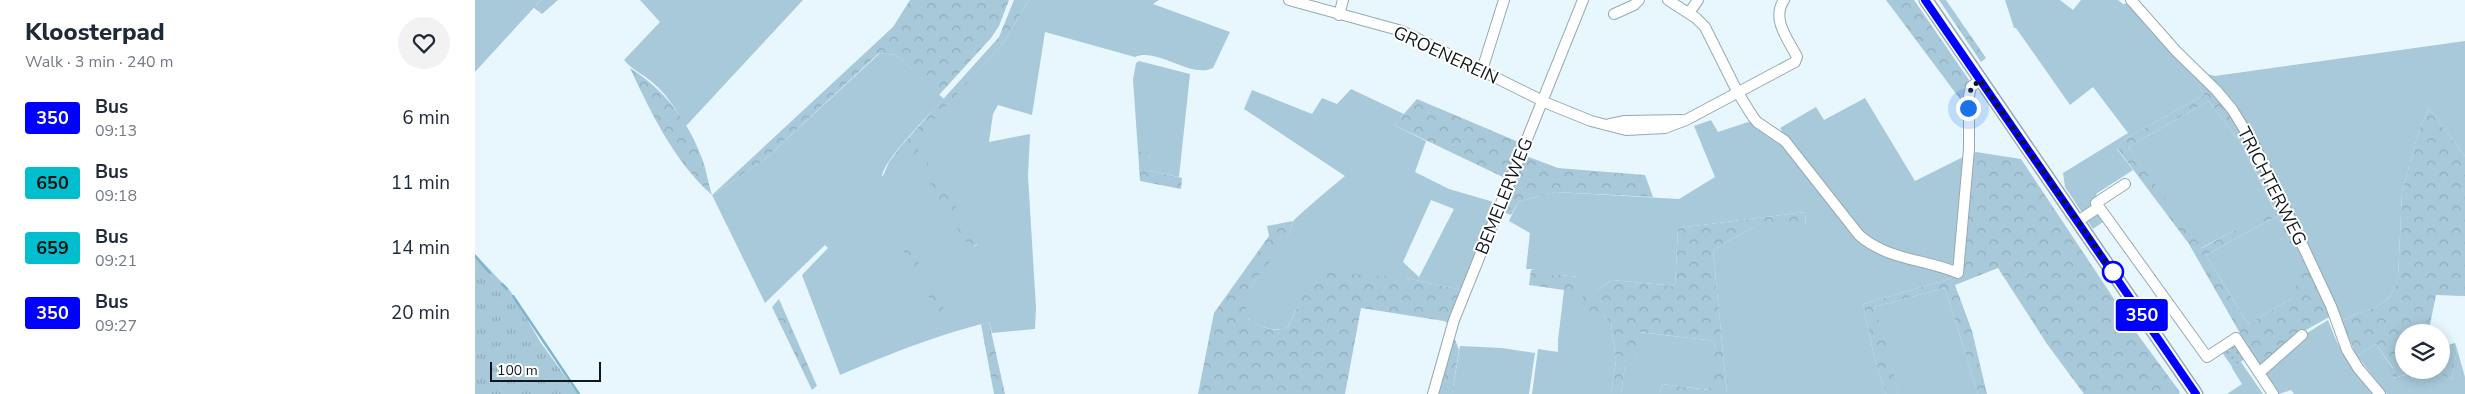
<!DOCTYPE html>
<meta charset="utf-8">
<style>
body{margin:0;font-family:"Nunito Sans",sans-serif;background:#f2f2f3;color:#1f2937;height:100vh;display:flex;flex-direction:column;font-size:19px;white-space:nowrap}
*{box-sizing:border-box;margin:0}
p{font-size:16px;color:#747a83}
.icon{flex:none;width:28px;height:28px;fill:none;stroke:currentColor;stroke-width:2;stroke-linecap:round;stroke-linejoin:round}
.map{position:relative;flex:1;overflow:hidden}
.details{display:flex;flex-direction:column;background:#fff;width:475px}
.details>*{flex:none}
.badge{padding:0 10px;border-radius:4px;font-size:18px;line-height:32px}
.controls{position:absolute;left:1920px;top:324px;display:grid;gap:10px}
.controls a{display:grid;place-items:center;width:55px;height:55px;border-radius:50%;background:#fff;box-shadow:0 2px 12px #0003;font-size:25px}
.scale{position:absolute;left:15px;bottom:12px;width:111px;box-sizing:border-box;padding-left:5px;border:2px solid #10171a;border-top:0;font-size:14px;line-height:18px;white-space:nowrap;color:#10171a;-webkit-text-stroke:4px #fff;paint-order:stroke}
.you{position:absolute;width:25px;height:25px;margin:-12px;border:4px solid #fff;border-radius:50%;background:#1a73e8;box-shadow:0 0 0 8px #1a73e833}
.map>.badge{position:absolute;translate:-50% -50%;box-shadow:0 0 0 2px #fff}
.round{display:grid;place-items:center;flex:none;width:52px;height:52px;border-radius:26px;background:#f2f2f3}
.overview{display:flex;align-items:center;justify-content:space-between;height:85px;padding:0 25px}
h1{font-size:24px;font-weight:800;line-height:38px}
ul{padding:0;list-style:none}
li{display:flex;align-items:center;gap:15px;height:65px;padding:0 25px}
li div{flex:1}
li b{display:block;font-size:19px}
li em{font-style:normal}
li .badge{min-width:55px;font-weight:700;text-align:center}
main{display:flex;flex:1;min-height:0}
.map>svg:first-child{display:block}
.grass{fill:#a8c9d9;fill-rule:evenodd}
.forest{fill:url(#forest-crowns);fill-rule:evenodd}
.park{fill:url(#park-tufts)}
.garden{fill:url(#garden-dots)}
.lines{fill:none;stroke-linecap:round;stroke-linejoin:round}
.stream{stroke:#7db5ce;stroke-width:2.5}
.minor-casing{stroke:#97a9b1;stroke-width:12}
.major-casing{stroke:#97a9b1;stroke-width:15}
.minor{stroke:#fff;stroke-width:10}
.major{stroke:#fff;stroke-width:12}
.line-casing{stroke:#fff;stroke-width:11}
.line{stroke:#00f;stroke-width:8}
.walk{stroke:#10171a;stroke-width:5;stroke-dasharray:0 9}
.stop-dot{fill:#fff;stroke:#00f;stroke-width:2.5}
.labels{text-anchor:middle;stroke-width:4;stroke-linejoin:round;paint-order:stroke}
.street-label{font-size:18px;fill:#10171a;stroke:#fff}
</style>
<main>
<section class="details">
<div class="overview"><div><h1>Kloosterpad</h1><p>Walk · 3 min · 240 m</p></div><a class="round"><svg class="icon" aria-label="heart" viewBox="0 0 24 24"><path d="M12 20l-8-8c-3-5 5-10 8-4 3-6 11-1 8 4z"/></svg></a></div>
<ul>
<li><span class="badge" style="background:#00f;color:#fff">350</span><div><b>Bus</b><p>09:13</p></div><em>6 min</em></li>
<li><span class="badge" style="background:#00becd;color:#111">650</span><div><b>Bus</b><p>09:18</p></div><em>11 min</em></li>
<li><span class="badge" style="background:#00becd;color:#111">659</span><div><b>Bus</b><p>09:21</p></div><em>14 min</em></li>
<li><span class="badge" style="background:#00f;color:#fff">350</span><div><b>Bus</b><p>09:27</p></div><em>20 min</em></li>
</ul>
</section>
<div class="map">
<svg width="1990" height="394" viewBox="0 0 1990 394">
<defs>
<pattern id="forest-crowns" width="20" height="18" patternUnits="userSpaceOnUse" patternTransform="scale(1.25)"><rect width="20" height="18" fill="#a8c9d9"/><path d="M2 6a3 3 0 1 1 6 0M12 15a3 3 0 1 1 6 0" fill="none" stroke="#90acba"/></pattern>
<pattern id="park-tufts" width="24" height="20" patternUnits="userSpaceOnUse" patternTransform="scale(1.25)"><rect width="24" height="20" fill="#a8c9d9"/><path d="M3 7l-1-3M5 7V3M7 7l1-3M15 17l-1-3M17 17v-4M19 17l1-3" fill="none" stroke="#90acba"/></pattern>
<pattern id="garden-dots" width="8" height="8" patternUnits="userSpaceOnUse" patternTransform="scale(1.25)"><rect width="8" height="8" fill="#a8c9d9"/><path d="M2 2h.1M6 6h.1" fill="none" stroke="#90acba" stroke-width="1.8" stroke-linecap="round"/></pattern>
</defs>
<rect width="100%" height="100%" fill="#e8f7fe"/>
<!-- grass -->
<path class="grass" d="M0 0H66L0 72Z
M165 0H328L211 126C202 111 191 93 177 82 168 74 157 70 149 60L185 22Z
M554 0H684L678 4 755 32 738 68C716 79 682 47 660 57L570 32 557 115 523 105 518 114 514 142 555 134 553 176 561 308 560 329 517 333 514 322C462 335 414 354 365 375L327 275 353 248 350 245 290 303 237 195 289 160 405 53 421 55 469 99C456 113 408 160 407 177L528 43ZM436 152 486 219 502 245 495 248Z
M1530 0H1585L1598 10 1606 0H1643L1648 4 1656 3 1708 60 1729 95 1648 140 1642 149 1658 170 1621 194 1635 217 1618 229 1590 187 1588 173 1653 133 1618 87 1595 105 1541 28H1539Z
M1990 41V156L1954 109 1945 127 1927 192 1923 278C1913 314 1891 305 1866 322L1731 74 1740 76Z
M664 61 715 74 704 177 672 170 674 154 663 151 658 80 661 63Z
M876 89 929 114 919 125 951 141 940 172 974 189 1022 203 987 290 931 278 845 280C828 291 822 308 813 327 804 332 793 329 783 325 743 310 803 255 812 237 816 231 815 225 820 219 836 204 853 190 870 176L769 109 777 90 837 114 847 98 862 104ZM956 200 979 209 944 277 928 262Z
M1390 98 1440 181 1488 157 1481 277 1388 304 1399 356 1411 394H1252L1238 250 1279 227H1331L1330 212 1203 228 1200 286 1137 280 1121 290 1128 314 1136 324 1141 360 1136 394H1057L1063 349 1083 352V340L1089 290 1105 277 1074 274V269H1051L1055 233 1034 221 1043 202 1080 192 1204 199 1240 177 1219 126 1236 120 1243 132 1273 122 1310 137 1305 128 1341 107 1349 120Z
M1734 101 1767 145 1799 210 1726 248 1653 147Z
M1802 216 1828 270 1816 299 1773 324 1731 255Z
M1470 288 1503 394H1423L1399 307Z
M1853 320C1865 352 1875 368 1898 394H1819L1816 390 1804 394 1792 377V370L1827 336Z
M1163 332 1240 341 1235 390 1187 384 1185 394H1146L1151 357 1160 358Z
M1901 344 1918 369V378L1952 370 1977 379 1982 349 1990 377V394H1912L1882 356Z
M985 346 1027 348 1060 353 1054 394H977Z
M1766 362 1788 394H1752L1767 384 1757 368Z"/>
<!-- forest -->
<path class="forest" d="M66 0H83L67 14 59 8Z
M435 0H534L524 26 516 38 464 95 421 55 404 53 289 160 237 195C199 161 176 113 155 68 190 90 214 122 228 161 232 172 233 184 237 195L418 27Z
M539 0H554L528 43 407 178 414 162 426 146 524 37Z
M1411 0H1439L1494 80 1491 107Z
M1464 0H1471L1511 58 1506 62Z
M1708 60 1734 86 1774 139 1856 316 1831 330 1795 363 1784 366 1764 337 1766 335 1714 244 1642 148 1648 140 1729 95ZM1734 101 1767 145 1799 209 1727 248 1653 147ZM1802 216 1827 269 1816 299 1773 324 1731 255Z
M942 99 1046 143 1032 179 919 125Z
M1954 109 1990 156V296L1961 295 1955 325 1947 332H1929V370H1948L1918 378V368L1901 344 1882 356 1866 322C1891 305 1913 314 1923 278L1927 192 1945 127Z
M442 149 464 177 502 244 495 249 435 152Z
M663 151 674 153 673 170 707 178 706 189 665 181Z
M1501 152 1546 159 1663 335 1705 392 1704 394H1609L1572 344 1523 268 1480 285 1497 331 1512 394H1503L1470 288 1399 307 1413 349 1423 394H1411L1399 356 1388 304 1481 277 1488 157Z
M1051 156 1083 168 1170 175 1178 197 1080 192 1043 202 1036 215 1028 212Z
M1330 212 1331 227H1279L1238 250 1252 394H1185L1187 384 1234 390 1240 341 1164 332 1160 359 1151 358 1146 394H1136L1141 360 1136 324 1128 314 1111 310 1107 293 1121 290 1137 280 1200 286 1203 228Z
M818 221C816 226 815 231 813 236 801 263 762 284 773 319 783 326 801 334 813 327L828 295 850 272 931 278 987 290 974 324 984 350 977 394H954L974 324 969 321 886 308 870 394H723L739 313 794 236 792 226Z
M430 238 477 324 470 326 427 249Z
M1062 268 1074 269V274L1105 277 1099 295 1089 290 1054 285 1056 270Z
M304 299 342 386 337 390 297 307Z
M514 322 530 394H519L506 324Z
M1980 343 1982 349 1977 379 1952 370H1966V347Z"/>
<!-- park -->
<path class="park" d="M0 254 36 292 66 343 103 394H0Z"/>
<!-- garden -->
<path class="garden" d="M1761 341 1772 357 1758 368 1746 351Z"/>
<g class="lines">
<!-- stream -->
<path class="stream" d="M0 256 15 273
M27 284 32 289
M38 296 104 394"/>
<defs>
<path id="minor" d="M814 0 927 31 1074 104 1116 121 1151 130 1190 128 1211 120 1320 62 1322 57C1313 39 1296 19 1309 0
M1193 0 1221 18 1230 27 1263 93 1278 117 1282 122 1310 141 1384 235C1412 260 1450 259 1483 273L1494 149V96L1496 87 1505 80
M1656 0 1701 51 1741 90 1757 109 1779 145 1819 227 1856 306 1872 350 1883 368 1905 394
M1214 13 1223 0
M1139 14 1159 5 1164 0
M864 15 868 0
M1007 70 1029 0
M1135 124 1150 121 1207 120
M1624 207 1621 203 1650 184
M1603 221 1624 207 1732 357 1761 338 1798 394
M1669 318 1692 304
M1785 372 1827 335
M958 394 979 320 1108 0"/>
<path id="major" d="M1451 0 1721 394"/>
</defs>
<!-- minor casing -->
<use href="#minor" class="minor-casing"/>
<!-- major casing -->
<use href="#major" class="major-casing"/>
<!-- minor -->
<use href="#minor" class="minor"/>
<!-- major -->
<use href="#major" class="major"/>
</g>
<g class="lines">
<defs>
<path id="line" d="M1450 0 1721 394"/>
</defs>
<!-- line casing -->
<use href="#line" class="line-casing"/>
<!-- line -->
<use href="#line" class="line"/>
<!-- walk -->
<path class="walk" d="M1493 108 1496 88 1505 80 1638 272"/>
</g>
<!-- markers -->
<circle class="stop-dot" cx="1638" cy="272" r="10"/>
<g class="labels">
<!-- street labels -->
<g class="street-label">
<text transform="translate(971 55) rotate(25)" y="6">GROENEREIN</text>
<text transform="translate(1797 186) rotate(63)" y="6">TRICHTERWEG</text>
<text transform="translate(1029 196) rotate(-68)" y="6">BEMELERWEG</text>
</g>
</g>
</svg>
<div class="controls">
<a><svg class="icon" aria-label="layers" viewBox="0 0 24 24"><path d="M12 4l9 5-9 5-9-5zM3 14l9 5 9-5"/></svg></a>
</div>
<div class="scale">100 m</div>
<div class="you" style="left:1493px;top:108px"></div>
<b class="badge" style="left:1667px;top:315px;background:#00f;color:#fff">350</b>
</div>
</main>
